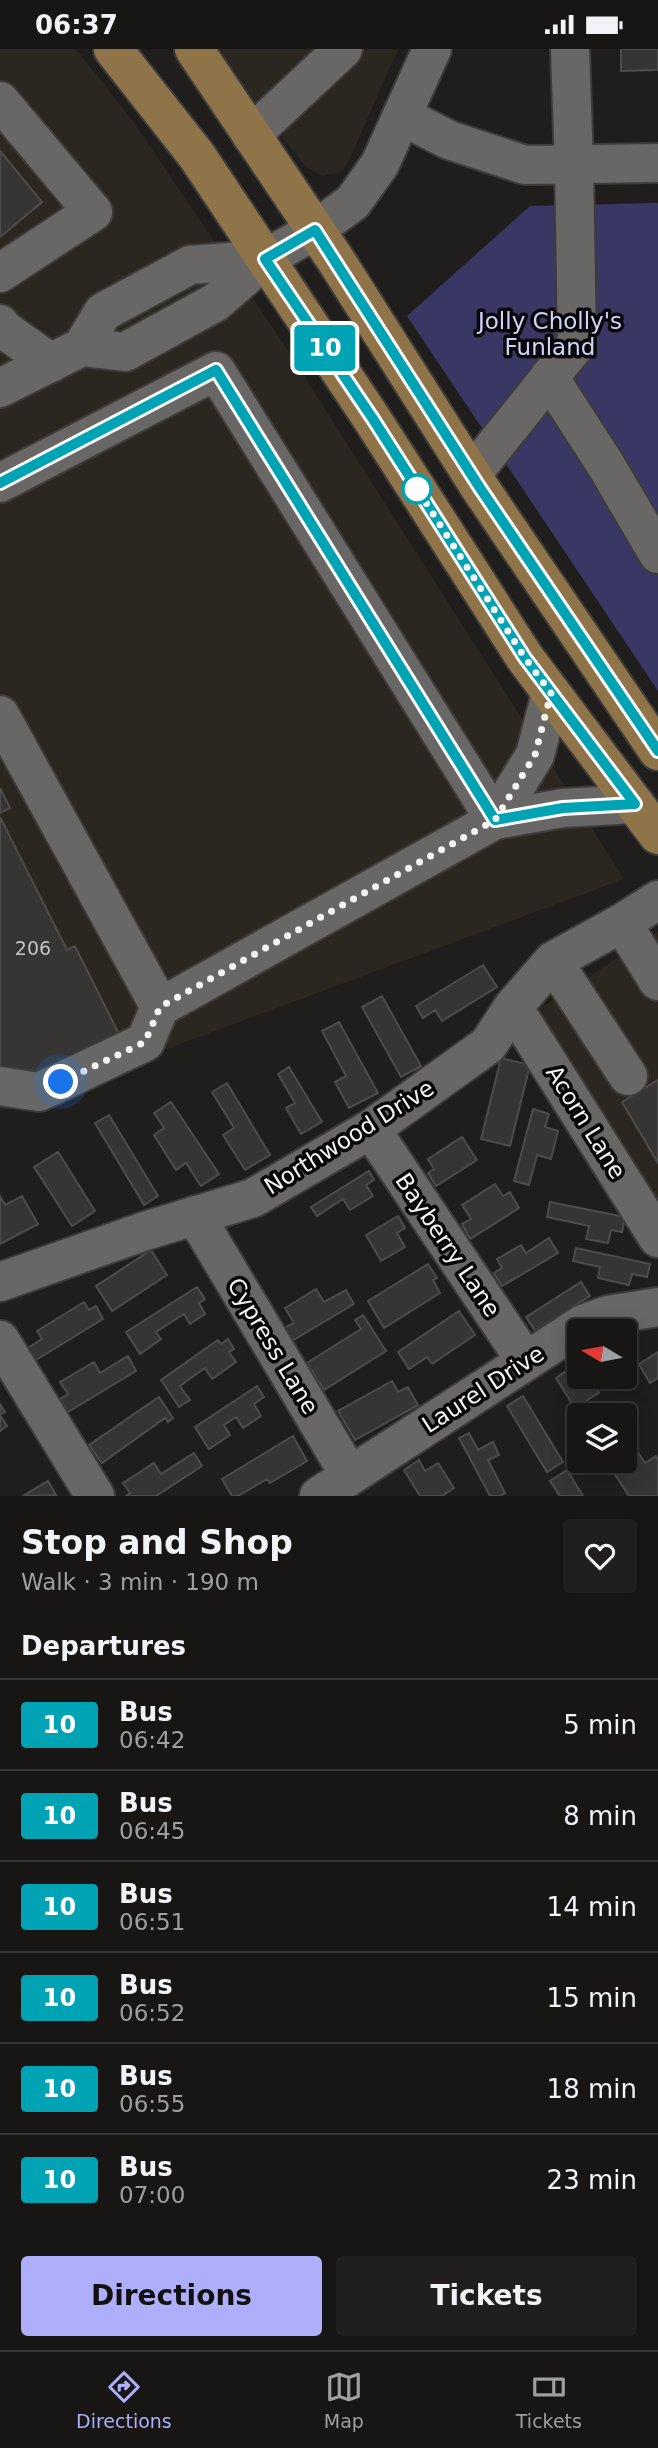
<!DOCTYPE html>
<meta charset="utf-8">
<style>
body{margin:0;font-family:"DejaVu Sans",sans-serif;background:#201f1e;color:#f1f3f6;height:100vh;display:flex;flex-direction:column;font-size:26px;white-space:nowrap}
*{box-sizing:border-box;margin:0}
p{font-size:23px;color:#9e9fa0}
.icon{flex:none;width:38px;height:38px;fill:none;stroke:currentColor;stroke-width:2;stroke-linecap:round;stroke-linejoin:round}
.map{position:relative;height:1447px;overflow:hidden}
.panel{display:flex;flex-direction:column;background:#171615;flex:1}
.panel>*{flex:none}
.badge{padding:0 14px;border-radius:5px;font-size:24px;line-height:46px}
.needle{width:46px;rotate:280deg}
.buttons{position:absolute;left:567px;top:1270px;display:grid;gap:14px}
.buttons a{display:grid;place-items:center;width:70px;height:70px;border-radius:7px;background:#171615;box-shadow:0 4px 18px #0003,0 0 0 2px #363534;font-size:35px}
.you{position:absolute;width:35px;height:35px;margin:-18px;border:5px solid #fff;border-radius:50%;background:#1a73e8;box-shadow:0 0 0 10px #1a73e833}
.map>.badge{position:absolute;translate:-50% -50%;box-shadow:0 0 0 4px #fff}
h2{padding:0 21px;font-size:26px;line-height:63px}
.round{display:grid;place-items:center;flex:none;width:74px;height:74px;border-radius:7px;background:#201f1e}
.overview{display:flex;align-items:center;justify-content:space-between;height:119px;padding:0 21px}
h1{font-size:33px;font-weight:700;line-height:52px}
.button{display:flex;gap:14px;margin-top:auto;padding:14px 21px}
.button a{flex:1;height:80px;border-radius:7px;background:#afaefa;color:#111;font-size:28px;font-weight:700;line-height:80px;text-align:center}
.button a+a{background:#201f1e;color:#f1f3f6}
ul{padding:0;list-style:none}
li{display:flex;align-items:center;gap:21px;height:91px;padding:0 21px;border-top:2px solid #363534}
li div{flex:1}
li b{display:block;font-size:26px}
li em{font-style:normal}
li .badge{min-width:77px;font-weight:700;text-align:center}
.status{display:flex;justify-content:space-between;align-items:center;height:49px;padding:0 35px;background:#171615;direction:ltr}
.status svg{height:19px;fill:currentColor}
.tab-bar{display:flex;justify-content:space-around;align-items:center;height:98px;border-top:2px solid #363534;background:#171615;font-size:19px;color:#9e9fa0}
.tab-bar a{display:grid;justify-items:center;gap:4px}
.tab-bar .current{color:#afaefa}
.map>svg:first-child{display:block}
.built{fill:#2b261f}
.green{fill:#3a3764}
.building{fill:#363533;stroke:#4e4c4a;stroke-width:2}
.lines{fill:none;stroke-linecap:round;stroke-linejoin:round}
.minor-casing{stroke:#3d3c3b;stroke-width:42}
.major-casing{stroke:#3d3c3b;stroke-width:42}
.minor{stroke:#696765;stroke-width:38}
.major{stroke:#907449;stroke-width:38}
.line-casing{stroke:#fff;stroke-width:16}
.line{stroke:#00a3b4;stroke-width:10}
.walk{stroke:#f4f4f2;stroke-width:7;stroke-dasharray:0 12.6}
.stop-dot{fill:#fff;stroke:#00a3b4;stroke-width:3.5}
.labels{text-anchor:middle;stroke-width:7;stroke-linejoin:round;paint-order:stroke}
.number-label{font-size:19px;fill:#c4c4c2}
.park-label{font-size:23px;fill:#d2d3fc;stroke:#090808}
.street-label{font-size:23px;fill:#f4f4f2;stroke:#090808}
</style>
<div class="status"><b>06:37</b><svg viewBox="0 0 49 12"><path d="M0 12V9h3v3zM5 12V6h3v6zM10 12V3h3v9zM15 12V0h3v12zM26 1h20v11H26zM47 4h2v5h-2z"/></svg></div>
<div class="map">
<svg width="658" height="1447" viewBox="0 0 658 1447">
<rect width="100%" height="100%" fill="#1f1e1c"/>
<!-- built -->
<path class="built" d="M0 0H76L133 72 285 297 624 830 0 1062Z
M213 0H398L349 112 344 120 338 124 322 127 306 118Z
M658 882V1161L532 965Z"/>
<!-- green -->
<path class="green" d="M658 154V642L407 267 530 157Z"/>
<!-- building -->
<path class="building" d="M621 0H658V21L621 22Z
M0 102 42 153 0 188Z
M0 739 10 759 0 764Z
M0 768 67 901 75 897 121 989 45 1028 0 1022Z
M483 916 497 938 442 972 435 961 423 969 416 957Z
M382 947 421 1017 401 1028 362 958Z
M339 973 378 1044 349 1059 335 1033 346 1027 322 982Z
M501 1009 530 1016 510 1097 481 1090Z
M289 1018 322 1073 301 1085 286 1059 295 1054 278 1025Z
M658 1031V1114L622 1053Z
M227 1034 270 1106 245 1121 223 1086 234 1079 212 1043Z
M171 1053 219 1125 201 1137 186 1114 176 1121 154 1086 164 1079 154 1064Z
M533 1060 549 1065 545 1078 558 1082 551 1110 537 1106 529 1136 514 1132Z
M109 1066 158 1147 144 1156 95 1074Z
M462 1088 477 1111 436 1137 428 1124 434 1120 428 1110Z
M58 1103 95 1162 72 1177 34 1118Z
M369 1122 374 1131 366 1136 373 1147 350 1161 343 1150 317 1167 311 1158Z
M495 1135 503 1147 510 1143 519 1159 470 1190 462 1175 471 1170 462 1156Z
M0 1147 5 1156 22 1147 38 1175 0 1195Z
M550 1153 625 1168 622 1183 611 1181 608 1194 586 1190 589 1177 547 1168Z
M398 1167 405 1179 397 1184 405 1198 381 1212 366 1186Z
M549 1189 558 1204 502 1237 494 1224 502 1219 497 1210 521 1196 526 1204Z
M576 1199 650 1215 647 1228 632 1225 629 1236 598 1229 600 1218 573 1212Z
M151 1201 167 1226 112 1262 96 1237Z
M428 1215 437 1229 433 1231 440 1244 384 1279 368 1252Z
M581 1233 590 1247 535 1282 526 1268Z
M197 1238 205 1250 199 1254 205 1265 190 1275 184 1265 156 1283 161 1290 140 1305 126 1283Z
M316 1240 324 1253 346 1241 354 1255 292 1292 284 1279 294 1274 285 1259Z
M84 1253 89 1261 96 1257 103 1270 36 1311 28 1299 42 1290 37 1282Z
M459 1262 475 1286 432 1315 427 1308 409 1320 398 1303Z
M363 1266 386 1302 324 1341 307 1314 361 1280 355 1271Z
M228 1290 234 1300 229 1303 236 1313 212 1330 205 1319 180 1337 190 1351 179 1358 161 1331 218 1291 221 1295Z
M658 1303V1329L650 1334 639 1315Z
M128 1307 136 1322 68 1363 60 1350 68 1345 60 1333 94 1313 100 1324Z
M569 1320 574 1329 579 1325V1328H589L599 1344 587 1351 598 1367H580L556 1329Z
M392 1332 398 1343 408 1338 418 1356 355 1391 338 1362Z
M257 1337 264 1348 254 1355 261 1367 243 1379 236 1368 224 1376 230 1386 209 1400 195 1378Z
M523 1347 563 1413 547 1423 507 1357Z
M159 1348 173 1369 168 1373 165 1369 102 1414 89 1396Z
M0 1355 5 1363 0 1366 7 1377 0 1382Z
M469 1384 478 1401 493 1393 499 1406 488 1411 505 1444 500 1447H490L459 1389Z
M626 1385 645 1414 656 1407 658 1411V1447H629L606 1412H625Z
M293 1387 307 1412 270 1434 267 1430 238 1447H232L222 1430Z
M194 1404 202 1417 156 1447H126L130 1444 123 1434 154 1414 161 1425Z
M419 1411 425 1422 438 1414 454 1439 442 1447H420L404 1421Z
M567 1421 583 1447H560L550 1432Z
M48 1432 56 1446 23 1447Z"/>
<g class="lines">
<defs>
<path id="minor" d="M0 52 93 163 0 224
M402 67 449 91 525 116 658 114
M251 86 343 0
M0 275 2 279 51 314
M82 298 125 303 216 253 265 210 315 181 353 153 380 115 432 0
M549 328 607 418 658 505
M0 339 82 298 103 263 190 216 265 210
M472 425 577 294 574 115 570 0
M0 434 216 322 495 771
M0 666 160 958
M495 771 535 706 551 644
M622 874 658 932
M553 912 628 1027
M513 958 658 1189
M0 1037 39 1043 145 993 160 958 495 771 563 759 635 755
M371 1080 525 1311
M195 1166 350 1427
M0 1233 145 1182 253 1149 371 1080 488 996 513 958 553 912 622 874 658 851
M0 1291 95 1447
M319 1447 583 1275 608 1266 658 1258"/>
<path id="major" d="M113 0 197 107 372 370 525 609 658 786
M194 0 337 213 480 439 658 702"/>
</defs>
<!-- minor casing -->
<use href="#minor" class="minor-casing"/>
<!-- major casing -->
<use href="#major" class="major-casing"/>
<!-- minor -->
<use href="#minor" class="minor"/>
<!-- major -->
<use href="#major" class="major"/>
</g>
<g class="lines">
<defs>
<path id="line" d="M0 434 216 321 495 771 563 759 635 755 525 609 373 370 265 210 315 181 480 439 658 702"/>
</defs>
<!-- line casing -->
<use href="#line" class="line-casing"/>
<!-- line -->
<use href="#line" class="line"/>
<!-- walk -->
<path class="walk" d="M61 1033 145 993 160 958 495 771 535 706 551 644 525 609 414 435 417 440"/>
</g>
<!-- markers -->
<circle class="stop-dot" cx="417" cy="440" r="14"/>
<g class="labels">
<!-- number labels -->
<g class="number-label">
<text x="33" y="906">206</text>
</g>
<!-- park labels -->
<g class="park-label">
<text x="550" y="280">Jolly Cholly's<tspan x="550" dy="26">Funland</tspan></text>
</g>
<!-- street labels -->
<g class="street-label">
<text transform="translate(586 1073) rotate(58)" y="8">Acorn Lane</text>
<text transform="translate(349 1088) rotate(-32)" y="8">Northwood Drive</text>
<text transform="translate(448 1196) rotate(56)" y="8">Bayberry Lane</text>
<text transform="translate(273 1297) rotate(59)" y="8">Cypress Lane</text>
<text transform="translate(483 1340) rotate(-33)" y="8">Laurel Drive</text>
</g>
</g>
</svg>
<div class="buttons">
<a><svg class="needle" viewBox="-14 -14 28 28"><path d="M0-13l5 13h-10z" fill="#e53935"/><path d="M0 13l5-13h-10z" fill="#9e9fa0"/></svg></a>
<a><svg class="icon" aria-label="layers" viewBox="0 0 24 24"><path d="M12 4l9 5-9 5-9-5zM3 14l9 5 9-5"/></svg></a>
</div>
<div class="you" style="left:61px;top:1033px"></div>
<b class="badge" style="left:325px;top:299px;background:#00a3b4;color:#fff">10</b>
</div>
<section class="panel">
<div class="overview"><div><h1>Stop and Shop</h1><p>Walk · 3 min · 190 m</p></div><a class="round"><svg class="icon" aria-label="heart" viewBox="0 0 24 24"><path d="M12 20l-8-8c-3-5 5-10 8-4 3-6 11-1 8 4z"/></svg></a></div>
<h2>Departures</h2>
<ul>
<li><span class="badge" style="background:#00a3b4;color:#fff">10</span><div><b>Bus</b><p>06:42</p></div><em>5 min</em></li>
<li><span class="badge" style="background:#00a3b4;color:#fff">10</span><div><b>Bus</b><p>06:45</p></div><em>8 min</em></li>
<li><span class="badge" style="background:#00a3b4;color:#fff">10</span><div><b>Bus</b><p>06:51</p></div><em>14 min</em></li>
<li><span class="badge" style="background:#00a3b4;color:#fff">10</span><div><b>Bus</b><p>06:52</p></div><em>15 min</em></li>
<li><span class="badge" style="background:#00a3b4;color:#fff">10</span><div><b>Bus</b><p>06:55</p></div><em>18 min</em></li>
<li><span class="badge" style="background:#00a3b4;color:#fff">10</span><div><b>Bus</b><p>07:00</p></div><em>23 min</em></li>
</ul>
<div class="button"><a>Directions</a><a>Tickets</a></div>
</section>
<nav class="tab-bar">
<a class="current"><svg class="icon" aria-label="directions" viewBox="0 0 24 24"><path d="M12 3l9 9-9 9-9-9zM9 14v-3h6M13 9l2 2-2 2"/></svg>Directions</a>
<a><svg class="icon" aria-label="map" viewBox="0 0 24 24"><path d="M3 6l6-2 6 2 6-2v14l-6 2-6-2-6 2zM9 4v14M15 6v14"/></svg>Map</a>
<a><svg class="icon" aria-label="tickets" viewBox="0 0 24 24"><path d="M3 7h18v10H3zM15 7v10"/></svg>Tickets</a>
</nav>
